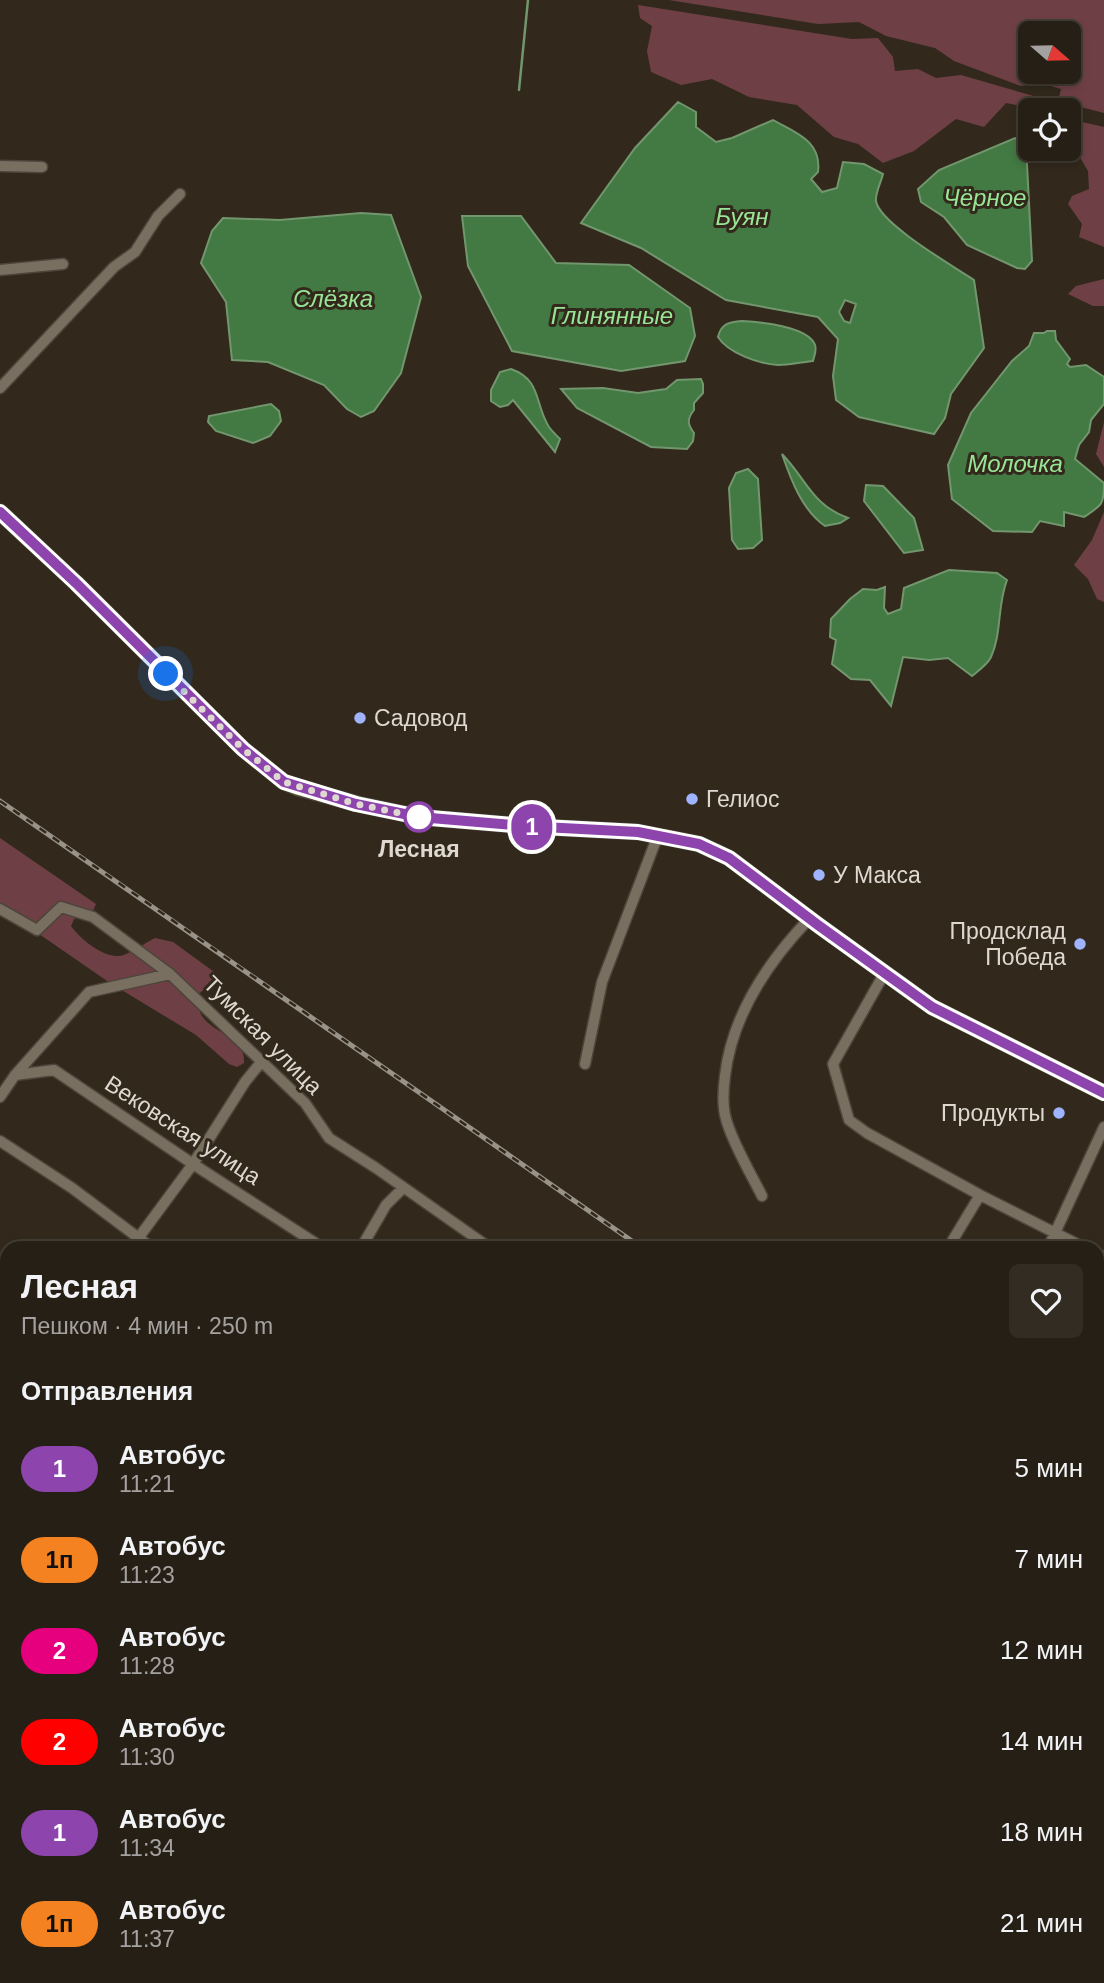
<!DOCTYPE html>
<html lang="ru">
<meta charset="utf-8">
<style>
body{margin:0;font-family:Helvetica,sans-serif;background:#322c22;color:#f1f3f6;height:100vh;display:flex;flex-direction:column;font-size:26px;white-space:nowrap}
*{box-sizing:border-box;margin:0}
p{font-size:23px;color:#a4a2a0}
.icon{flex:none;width:38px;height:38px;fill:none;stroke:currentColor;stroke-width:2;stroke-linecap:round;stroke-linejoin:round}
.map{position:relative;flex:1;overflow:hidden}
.details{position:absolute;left:0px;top:1241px;width:1104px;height:744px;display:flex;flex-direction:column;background:#261f15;border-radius:21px 21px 0 0;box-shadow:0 4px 10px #0003,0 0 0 2px #423d34}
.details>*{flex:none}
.badge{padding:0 14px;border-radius:23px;font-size:24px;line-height:46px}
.needle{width:46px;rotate:110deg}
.buttons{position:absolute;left:1018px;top:21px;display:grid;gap:14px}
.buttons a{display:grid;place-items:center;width:63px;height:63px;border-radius:10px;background:#261f15;box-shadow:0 4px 10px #0003,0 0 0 2px #423d34;font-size:35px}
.you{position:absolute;width:35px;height:35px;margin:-18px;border:5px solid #fff;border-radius:50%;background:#1a73e8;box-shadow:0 0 0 10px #1a73e833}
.map>.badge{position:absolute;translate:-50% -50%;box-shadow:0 0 0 4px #fff}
h2{padding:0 21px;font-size:26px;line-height:63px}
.round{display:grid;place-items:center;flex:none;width:74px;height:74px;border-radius:10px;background:#322c22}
.summary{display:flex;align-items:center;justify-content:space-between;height:119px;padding:0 21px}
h1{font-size:33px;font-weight:700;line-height:52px}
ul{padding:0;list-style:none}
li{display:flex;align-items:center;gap:21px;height:91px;padding:0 21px}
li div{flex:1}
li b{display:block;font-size:26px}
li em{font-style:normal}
li .badge{min-width:77px;font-weight:700;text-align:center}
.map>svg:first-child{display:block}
.green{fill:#6e4046;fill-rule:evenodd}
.water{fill:#437942;stroke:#72966d;stroke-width:2;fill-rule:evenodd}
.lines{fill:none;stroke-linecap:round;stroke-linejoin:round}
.stream{stroke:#72966d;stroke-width:2.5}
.minor-casing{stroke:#4d453b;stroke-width:13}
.major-casing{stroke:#4d453b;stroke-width:17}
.minor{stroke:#796f60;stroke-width:10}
.major{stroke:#a19f5e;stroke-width:14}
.rail-casing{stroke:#999288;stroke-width:5}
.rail{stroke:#32291c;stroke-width:2.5;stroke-dasharray:8;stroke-linecap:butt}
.line-casing{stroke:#fff;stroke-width:16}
.line{stroke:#8e44ad;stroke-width:10}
.walk{stroke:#ded8d0;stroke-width:7;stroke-dasharray:0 12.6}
.poi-dot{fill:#a0b3fd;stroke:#32291c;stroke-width:2.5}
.stop-dot{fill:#fff;stroke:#8e44ad;stroke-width:3.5}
.labels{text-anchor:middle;stroke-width:6;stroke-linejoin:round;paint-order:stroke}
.poi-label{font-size:23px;fill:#ded8d0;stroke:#32291c;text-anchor:start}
.stop-label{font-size:23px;font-weight:bold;fill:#ded8d0;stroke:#32291c}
.street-label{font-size:23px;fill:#ded8d0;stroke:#32291c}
.water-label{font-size:24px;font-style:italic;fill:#99e596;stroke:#32291c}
</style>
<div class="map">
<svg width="1104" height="1983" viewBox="0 0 1104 1983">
<rect width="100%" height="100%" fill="#32291c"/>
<!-- green -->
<path class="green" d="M669 0H1104V113L1058 101 1061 89 1041 83 1021 86 954 61 935 48 886 36 859 22 818 24ZM1031 33H1069V72H1031Z
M638 5 852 39 878 38 893 57 895 71 918 69 936 78 961 75 1051 101 1054 108 1045 110 1006 103 984 127 956 119 914 151 883 163 858 144 834 137 797 105 749 97 712 79 681 85 651 72 647 51 652 26 640 18Z
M1069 119 1104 127V247L1079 237 1082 224 1068 204 1072 196 1089 189 1088 171 1069 139Z
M1104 279V306H1093L1068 294 1076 286Z
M1104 422V467L1096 454Z
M1104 512V602L1097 599 1088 579 1074 565 1092 540Z
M0 838 96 904 92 913 74 919 71 926C80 939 106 961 124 955 134 951 145 943 155 938L173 942 217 974 221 981 205 988 199 994C199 999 199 1007 200 1012 208 1033 246 1035 244 1063L237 1067 229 1064 196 1035 110 983 0 907Z"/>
<!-- water -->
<path class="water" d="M678 102 696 112V127L716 142 732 138 773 120C796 133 822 141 818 172L811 179 822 192 837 188 843 162 864 164 883 174C881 182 875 194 876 201 879 223 953 266 974 280L984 348 951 394 945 418 934 434 859 417 836 400 833 376 838 339 818 317 726 300 641 248 581 223 635 148ZM845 300 856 304 850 323 844 321 839 312Z
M1015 138 1026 145 1032 261 1025 269 1017 268 967 245 944 217 921 202 918 189 939 170Z
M361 213 391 215 421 297 401 373 374 411 361 417 347 409 324 385 268 362 232 360 226 302 201 263 212 231 223 218 280 220Z
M462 216H521L556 263 629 265 690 308 695 336 685 361 621 371 512 351 468 266Z
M742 321C759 322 808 326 815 345 817 351 814 356 813 361 802 362 789 365 778 365 759 364 728 353 718 337 721 323 730 322 742 321Z
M1047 331H1055L1056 340 1070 359 1067 364 1070 367 1086 365 1104 377V404L1091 420 1089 432 1079 445 1075 459 1104 483C1104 505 1102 505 1084 517L1064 512V526L1040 521 1032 532 993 531 952 499 948 465 971 413 1012 361 1029 346 1034 333H1044Z
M511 369C542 380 534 403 549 427 552 431 556 435 560 439L555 452 513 400 508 405 500 407 491 401V390L500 372Z
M701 379 703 384V393L694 403V410C687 419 687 424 694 433L693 441 687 449 651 447 577 408 561 389 603 388 638 393 666 389 677 380Z
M271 404 279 411 281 421 270 436 253 443 216 431 208 422 209 416Z
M782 454C807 480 812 505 848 518L840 523 825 526C802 510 791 480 782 454Z
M748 469 758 479 762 540 753 548 738 549 732 540 729 488 736 473Z
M866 485 883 486 914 518 923 550 904 553 864 501Z
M949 570 997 573 1007 580C997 606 1002 633 991 657 988 664 978 671 972 676L948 658 929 660 903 657 891 706 870 680 851 679 832 664 836 640 830 637 831 619 850 599 863 589 877 590 885 587 884 608 888 614 901 609 904 588Z"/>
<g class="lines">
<!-- stream -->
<path class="stream" d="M519 90 528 0"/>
<defs>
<path id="minor" d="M0 166 42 167
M0 270 63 264
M0 388 114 267 135 252 158 216 180 194
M0 909 37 930 61 907 93 917 170 974 305 1103 329 1138 376 1168 490 1248
M884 974 833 1064 849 1120 867 1133 980 1195 1085 1248
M585 1064 602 982 658 835
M15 1075 54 1070 193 1164 323 1248
M0 1097 15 1075 89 992 170 974
M0 1141 72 1188 152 1248
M762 1196C751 1174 732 1142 726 1119 722 1105 723 1091 725 1076 732 1015 767 963 809 919
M131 1248 193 1164 245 1082 262 1061
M361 1248 386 1205 403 1188
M948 1248 980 1195
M1048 1248 1104 1127
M1097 1254 1104 1257
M0 1313 7 1318
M1097 1403 1104 1407
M0 1411 7 1416
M0 1437 7 1427
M1097 1529 1104 1534
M0 1538 7 1543
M0 1657 7 1662
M1097 1657 1104 1662
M0 1740 7 1744
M0 1805 7 1795
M0 1830 7 1834
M1097 1830 1104 1835
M1097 1888 1104 1877
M0 1945 7 1950
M0 1975 7 1966
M47 1978 56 1983
M207 1978 215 1983
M355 1978 361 1983
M622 1978 629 1983
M866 1978 873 1983
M1087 1978 1095 1983
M106 1983 110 1978
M320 1983 323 1978
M436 1983 440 1978
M541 1983 545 1978
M648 1983 652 1978
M1034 1983 1038 1978"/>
<path id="major" d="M0 512 76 583 243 749 284 782 298 788 362 805 419 817 524 826 638 832 699 844 729 858 818 925 932 1007 1104 1093"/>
</defs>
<!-- minor casing -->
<use href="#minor" class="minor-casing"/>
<!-- major casing -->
<use href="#major" class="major-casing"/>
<!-- minor -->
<use href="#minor" class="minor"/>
<!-- major -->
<use href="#major" class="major"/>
<defs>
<path id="rail" d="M0 801C215 949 428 1099 642 1248
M1097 1571 1104 1576"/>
</defs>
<!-- rail casing -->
<use href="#rail" class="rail-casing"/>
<!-- rail -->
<use href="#rail" class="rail"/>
</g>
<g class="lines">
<defs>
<path id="line" d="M0 512 76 583 243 749 284 782 356 804 419 817 524 826 638 832 699 844 729 858 818 925 932 1007 1104 1093"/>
</defs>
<!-- line casing -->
<use href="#line" class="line-casing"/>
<!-- line -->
<use href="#line" class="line"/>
<!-- walk -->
<path class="walk" d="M166 674 243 749 284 782 356 804 419 817"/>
</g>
<!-- markers -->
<g class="poi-dot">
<circle cx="360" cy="718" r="7"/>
<circle cx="692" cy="799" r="7"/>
<circle cx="819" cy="875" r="7"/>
<circle cx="1080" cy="944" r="7"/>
<circle cx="1059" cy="1113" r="7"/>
</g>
<circle class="stop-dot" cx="419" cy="817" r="14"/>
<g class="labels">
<!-- poi labels -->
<g class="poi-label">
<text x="374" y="726">Садовод</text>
<text x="706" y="807">Гелиос</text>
<text x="833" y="883">У Макса</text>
<text x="1066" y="939" text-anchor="end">Продсклад<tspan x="1066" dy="26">Победа</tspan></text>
<text x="1045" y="1121" text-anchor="end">Продукты</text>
</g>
<!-- stop labels -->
<g class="stop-label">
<text x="419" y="857">Лесная</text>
</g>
<!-- street labels -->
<g class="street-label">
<text transform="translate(263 1035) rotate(45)" y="8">Тумская улица</text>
<text transform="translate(183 1130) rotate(33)" y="8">Вековская улица</text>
</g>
<!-- water labels -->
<g class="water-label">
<text x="985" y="206">Чёрное</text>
<text x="742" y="225">Буян</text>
<text x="333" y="307">Слёзка</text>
<text x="612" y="324">Глинянные</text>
<text x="1015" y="472">Молочка</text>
</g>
</g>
</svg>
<div class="buttons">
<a><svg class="needle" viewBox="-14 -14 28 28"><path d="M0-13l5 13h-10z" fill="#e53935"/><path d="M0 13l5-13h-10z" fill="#a4a2a0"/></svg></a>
<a><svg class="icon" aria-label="locate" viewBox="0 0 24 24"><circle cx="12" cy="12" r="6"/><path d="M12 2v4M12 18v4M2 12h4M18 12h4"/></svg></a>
</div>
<div class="you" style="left:166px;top:674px"></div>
<b class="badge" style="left:532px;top:827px;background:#8e44ad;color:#fff">1</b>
<section class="details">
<div class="summary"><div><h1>Лесная</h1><p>Пешком · 4 мин · 250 m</p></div><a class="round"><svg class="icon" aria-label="heart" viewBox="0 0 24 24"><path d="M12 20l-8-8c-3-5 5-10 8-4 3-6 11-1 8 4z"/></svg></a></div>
<h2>Отправления</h2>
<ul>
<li><span class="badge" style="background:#8e44ad;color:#fff">1</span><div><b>Автобус</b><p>11:21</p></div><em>5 мин</em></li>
<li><span class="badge" style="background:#f58220;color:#111">1п</span><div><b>Автобус</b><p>11:23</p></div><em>7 мин</em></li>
<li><span class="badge" style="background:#e6007e;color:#fff">2</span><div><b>Автобус</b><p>11:28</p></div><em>12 мин</em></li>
<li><span class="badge" style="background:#f00;color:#fff">2</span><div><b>Автобус</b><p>11:30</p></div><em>14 мин</em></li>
<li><span class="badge" style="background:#8e44ad;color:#fff">1</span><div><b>Автобус</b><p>11:34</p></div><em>18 мин</em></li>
<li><span class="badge" style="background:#f58220;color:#111">1п</span><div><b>Автобус</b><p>11:37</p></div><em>21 мин</em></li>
</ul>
</section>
</div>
